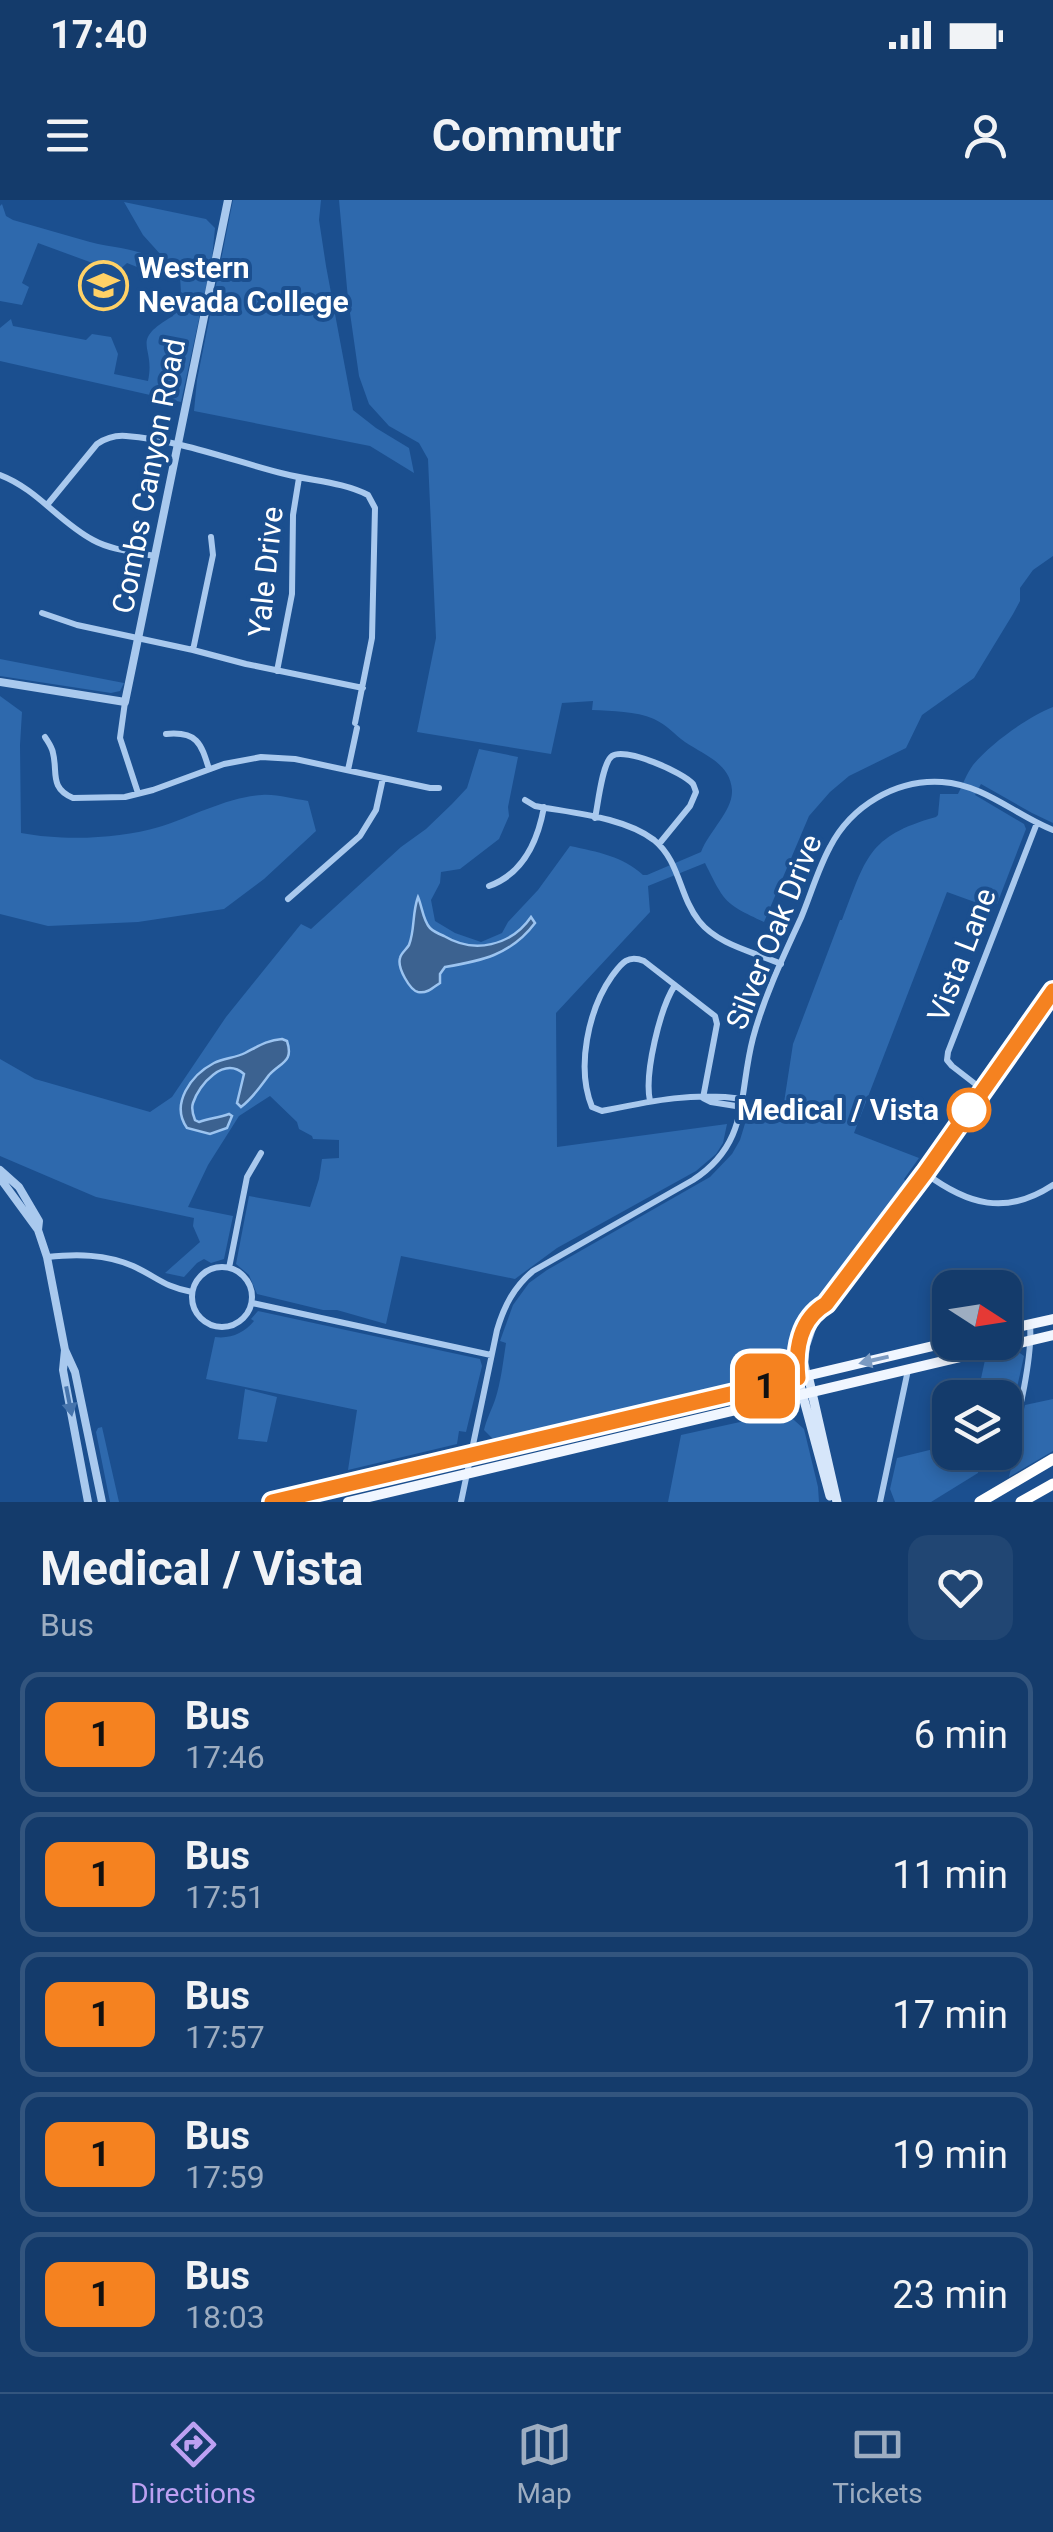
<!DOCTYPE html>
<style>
body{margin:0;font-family:Roboto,sans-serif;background:#214673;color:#f1f3f6;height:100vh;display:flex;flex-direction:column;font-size:38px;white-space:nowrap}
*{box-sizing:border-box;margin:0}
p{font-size:32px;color:#9dadc1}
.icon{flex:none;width:55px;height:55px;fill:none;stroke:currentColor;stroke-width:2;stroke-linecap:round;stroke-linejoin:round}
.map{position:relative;height:1302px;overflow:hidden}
.drawer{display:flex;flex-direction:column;background:#143b6b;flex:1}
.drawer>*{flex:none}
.badge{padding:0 20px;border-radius:15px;font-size:35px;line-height:65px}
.needle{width:65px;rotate:102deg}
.tools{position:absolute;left:932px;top:1070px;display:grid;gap:20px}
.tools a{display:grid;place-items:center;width:90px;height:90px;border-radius:20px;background:#143b6b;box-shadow:0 5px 15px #0003,0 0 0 2px #33557e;font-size:50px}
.map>.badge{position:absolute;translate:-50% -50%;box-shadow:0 0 0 5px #fff}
.round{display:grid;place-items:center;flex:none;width:105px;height:105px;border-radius:20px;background:#214673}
.headline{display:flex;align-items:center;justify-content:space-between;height:170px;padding:0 40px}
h1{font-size:48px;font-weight:700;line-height:75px}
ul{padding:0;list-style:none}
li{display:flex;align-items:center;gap:30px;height:125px;margin:0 20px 15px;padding:0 20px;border:5px solid #33557e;border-radius:20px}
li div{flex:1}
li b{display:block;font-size:38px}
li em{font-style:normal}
li .badge{min-width:110px;font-weight:700;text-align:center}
.status{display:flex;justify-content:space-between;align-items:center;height:70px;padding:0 50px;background:#143b6b;direction:ltr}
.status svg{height:28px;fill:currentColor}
header{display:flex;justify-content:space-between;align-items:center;height:130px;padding:0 40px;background:#143b6b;font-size:45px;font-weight:700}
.tab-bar{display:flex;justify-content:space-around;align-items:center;height:140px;border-top:2px solid #33557e;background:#143b6b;font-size:28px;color:#9dadc1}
.tab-bar a{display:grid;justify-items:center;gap:5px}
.tab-bar .active{color:#bca0f2}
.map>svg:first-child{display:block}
.green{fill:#2e69ad}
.water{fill:#3c6290;stroke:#9cc4f0;stroke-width:2.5}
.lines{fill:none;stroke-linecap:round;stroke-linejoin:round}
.minor{stroke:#a9c9ee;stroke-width:6}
.tertiary{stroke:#a9c9ee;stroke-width:8}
.secondary{stroke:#d6e6fa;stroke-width:9}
.primary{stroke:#f0f6ff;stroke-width:10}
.motorway{stroke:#fff;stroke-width:11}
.oneway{fill:#7b9ac1}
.oneway2{fill:#4674ac}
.line-casing{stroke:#fff;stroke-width:22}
.line{stroke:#f58220;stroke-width:15}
.stop-dot{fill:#fff;stroke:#f58220;stroke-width:5}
.labels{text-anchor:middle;stroke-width:8;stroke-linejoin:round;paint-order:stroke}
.poi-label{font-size:30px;font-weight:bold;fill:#fff;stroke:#1b4f8f;text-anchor:start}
.street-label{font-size:30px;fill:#fff;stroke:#1b4f8f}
.stop-label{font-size:30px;font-weight:bold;fill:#fff;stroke:#1b4f8f;text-anchor:end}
</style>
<div class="status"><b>17:40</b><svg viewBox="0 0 49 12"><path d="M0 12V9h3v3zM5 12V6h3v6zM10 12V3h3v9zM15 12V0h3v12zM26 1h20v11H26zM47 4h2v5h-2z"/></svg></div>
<header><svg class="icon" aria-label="menu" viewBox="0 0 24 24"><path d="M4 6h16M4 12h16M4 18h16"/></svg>Commutr<svg class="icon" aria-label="person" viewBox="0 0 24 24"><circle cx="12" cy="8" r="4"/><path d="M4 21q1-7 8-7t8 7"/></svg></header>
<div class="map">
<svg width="1053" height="1302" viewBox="0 0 1053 1302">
<rect width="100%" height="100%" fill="#1b4f8f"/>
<!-- green -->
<path class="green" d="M233 0H321L319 20 326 66 353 210 376 228 409 248 414 273 370 246 194 211 197 180Z
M339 0H1053V356L1033 370 1020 388V401L1013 414 974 478 922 515 906 548 849 576 830 592 809 616 764 722C724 703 725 703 705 663L648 686 650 712 556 813 557 947 727 924 723 943 716 954 696 971 557 1048 515 1079 401 1056 386 1124 337 1110H323L257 1094 249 1075 236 1064 249 996 310 1007 319 979 322 959 339 958V940L313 939 312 936 299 929 297 922 270 896 239 916 208 965 188 1007 233 1016 224 1059 211 1063 204 1059 197 1063 184 1077 165 1073 200 1042 193 1026 194 1018 96 997 0 956V859L35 879 150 912 172 897 226 817 301 724 311 729 401 647 426 629 452 604 467 588 479 549 518 557 508 607 509 616 499 639 460 669 441 672 440 683 431 700 435 721 455 733 481 742 502 733 508 722 538 690 570 646C598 652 622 656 643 675H647L701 652C709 631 733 611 732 590 730 563 704 555 685 542 674 534 667 525 654 519 635 511 613 511 592 510L593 501 562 503 551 554 417 532 436 438 428 259 419 243 389 226 369 204 359 176 348 99Z
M124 2 206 19 215 28 212 59 181 202 0 161V128L11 119 13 126 86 140 92 134 111 137 118 154 114 174 148 181C156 145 128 142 173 116L181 93 180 76 143 35Z
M2 4 6 16 13 20C39 27 64 35 90 42 121 50 146 47 171 71L167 79 127 63 117 72 38 43 22 83 29 87 22 105 0 101V6Z
M0 459 124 483 120 491 111 493 0 476Z
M0 496 22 512 20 545 21 633C63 641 119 639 159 627 191 617 230 596 262 595 277 594 293 599 308 601L316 631 264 679 224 709 138 722 48 726 0 714Z
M1053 507V623L1032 613 981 584 975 595 1024 624 1026 629 997 704 985 700 983 705 947 692 854 933 919 958 904 979 907 983 824 1091 802 1116 791 1140 788 1162 772 1172 755 1178 493 1239 484 1230C487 1218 491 1211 495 1200 501 1182 503 1162 506 1143L500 1141 513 1105 529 1083 547 1070 710 977 732 954 740 940 747 917 781 922 793 844 840 720H842C866 659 867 636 936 617L938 615 940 594H958C963 584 967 573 973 565 991 543 1028 517 1053 507Z
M258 1111 480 1159 482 1166 466 1232 459 1231 457 1244 348 1270 357 1210 206 1179 215 1137C231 1139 244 1133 254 1121L251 1119Z
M1017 1151 1024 1156 1016 1192 998 1197H977L985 1160Z
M245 1189 277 1197 267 1242 238 1239Z
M1053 1199V1251L1009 1277 1025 1205Z
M785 1212 804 1229 818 1287 819 1302H668L681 1235Z
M102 1227 119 1302H110L96 1232 98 1228Z
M950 1245V1252L980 1253 978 1273 931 1302H895L890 1289 897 1258Z"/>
<!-- water -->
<path class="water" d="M418 697C422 706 423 721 430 728 434 732 439 734 444 736 474 754 511 746 531 717L535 723C511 755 481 761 445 767L440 774V783C434 787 427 794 418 792 410 790 397 768 400 758 401 753 406 750 409 745 415 730 412 713 418 697Z
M282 839 287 841C294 862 281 862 269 875 260 887 253 898 241 907L237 903 244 874C224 856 199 884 193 903 191 909 193 915 195 920L199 922C210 918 219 918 229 914L232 916 227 928 210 934 187 928C170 904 191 875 214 863 224 858 235 858 245 853 257 847 267 840 282 839Z"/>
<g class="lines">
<!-- minor -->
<path class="minor" d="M0 275C37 289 59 322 93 340 111 350 135 352 155 356
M47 305 97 244C106 238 115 235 126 236 180 240 233 261 285 274 312 281 343 282 368 295L375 308 372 438 355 523
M42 413 77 425 193 450 246 464 363 488
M193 450 213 355 211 337
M277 471 292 394 293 315 299 278
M125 502 120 538 138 593
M166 534C197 531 201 543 209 569
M45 537C48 542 52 547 53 553 58 572 49 588 73 598L125 597 153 590 224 564 261 557 295 559 430 588H439
M348 570 357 528
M525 600 535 606C572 613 624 617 654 640 680 661 679 696 699 721 718 745 754 752 781 764
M595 618C598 605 602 563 612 556 625 547 683 572 693 584 694 586 695 589 696 592L690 606 659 644
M489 686C523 674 538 640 544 607
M288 699 360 636 376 610 383 578
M983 890 952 866 947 860 948 852 1037 623
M703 898 717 824 715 816 644 761C627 754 621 764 612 776 588 810 576 868 592 907L602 911C651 901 692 892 743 899
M703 898 711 902 742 907
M650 901C644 874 660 808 675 785
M925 973C968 1005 1006 1016 1053 985
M47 1057C77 1054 105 1054 133 1066 157 1077 164 1087 192 1092
M192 1097a30 30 0 1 1 60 0a30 30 0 1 1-60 0Z
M229 1068 247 977 261 953
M252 1103 491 1155
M808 1175 805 1162 807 1146 813 1128 826 1103 925 973 1053 790
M798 1178C795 1150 799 1120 825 1104
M1005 1241C1021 1227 1032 1148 1030 1125
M461 1302 497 1130C504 1106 514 1087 533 1071L693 980C750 943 738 895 753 838 764 797 783 757 801 718 811 694 818 669 830 647 851 606 896 579 942 582 985 585 1015 615 1053 630
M880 1302 908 1170"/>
<!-- tertiary -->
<path class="tertiary" d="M0 482 125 502 228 0
M0 970 19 987 39 1021 38 1030 47 1057 65 1150 75 1172 102 1302
M0 978 38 1030
M65 1150 63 1170 88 1302"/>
<!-- secondary -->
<path class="secondary" d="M808 1175 837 1302
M798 1178 830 1296"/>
<!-- primary -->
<path class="primary" d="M1005 1130 1053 1119
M272 1302 950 1142
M348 1302 1053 1135"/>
<!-- motorway -->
<path class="motorway" d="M980 1302 1053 1259
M1021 1302 1053 1284"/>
</g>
<!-- one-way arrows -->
<defs><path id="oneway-solid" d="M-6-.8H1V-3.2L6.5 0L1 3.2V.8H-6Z" transform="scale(2.5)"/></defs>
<use class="oneway" href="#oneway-solid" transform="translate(874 1160) rotate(167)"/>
<use class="oneway2" href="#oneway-solid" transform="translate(69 1201) rotate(79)"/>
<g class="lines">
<defs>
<path id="line" d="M272 1302 798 1178C795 1149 800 1119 826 1104L925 973 1053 791"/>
</defs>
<!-- line casing -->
<use href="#line" class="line-casing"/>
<!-- line -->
<use href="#line" class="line"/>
</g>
<!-- icons -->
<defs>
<symbol id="university-ring" viewBox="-11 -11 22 22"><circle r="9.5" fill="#1b4f8f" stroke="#ffd166" stroke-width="1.5"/><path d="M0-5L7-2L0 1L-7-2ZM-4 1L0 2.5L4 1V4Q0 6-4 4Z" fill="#ffd166"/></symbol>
</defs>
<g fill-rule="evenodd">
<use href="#university-ring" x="76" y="58" width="55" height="55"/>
</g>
<!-- markers -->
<circle class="stop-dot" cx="969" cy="910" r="20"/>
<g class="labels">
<!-- poi labels -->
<g class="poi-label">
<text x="138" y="78">Western<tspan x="138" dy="34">Nevada College</tspan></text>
</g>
<!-- street labels -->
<g class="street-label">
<text transform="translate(149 276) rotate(-79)" y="10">Combs Canyon Road</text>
<text transform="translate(266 372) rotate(-84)" y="10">Yale Drive</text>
<text transform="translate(774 732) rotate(-68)" y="10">Silver Oak Drive</text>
<text transform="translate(962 755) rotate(-69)" y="10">Vista Lane</text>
</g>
<!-- stop labels -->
<g class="stop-label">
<text x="939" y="920">Medical / Vista</text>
</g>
</g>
</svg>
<div class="tools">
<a><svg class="needle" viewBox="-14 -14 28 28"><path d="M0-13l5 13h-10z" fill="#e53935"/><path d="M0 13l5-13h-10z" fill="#9dadc1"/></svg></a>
<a><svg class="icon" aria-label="layers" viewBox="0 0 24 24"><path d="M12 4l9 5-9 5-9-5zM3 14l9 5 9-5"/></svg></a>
</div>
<b class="badge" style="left:765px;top:1186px;background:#f58220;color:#111">1</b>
</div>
<section class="drawer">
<div class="headline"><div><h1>Medical / Vista</h1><p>Bus</p></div><a class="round"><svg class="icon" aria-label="heart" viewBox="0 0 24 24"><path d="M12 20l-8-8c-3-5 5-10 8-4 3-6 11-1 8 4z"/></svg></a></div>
<ul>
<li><span class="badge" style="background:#f58220;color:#111">1</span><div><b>Bus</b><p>17:46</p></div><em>6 min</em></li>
<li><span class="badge" style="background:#f58220;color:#111">1</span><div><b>Bus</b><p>17:51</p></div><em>11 min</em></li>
<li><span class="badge" style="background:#f58220;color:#111">1</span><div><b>Bus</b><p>17:57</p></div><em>17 min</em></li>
<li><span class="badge" style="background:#f58220;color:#111">1</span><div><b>Bus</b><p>17:59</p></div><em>19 min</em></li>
<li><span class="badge" style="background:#f58220;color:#111">1</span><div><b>Bus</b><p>18:03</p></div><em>23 min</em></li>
</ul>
</section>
<nav class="tab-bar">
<a class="active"><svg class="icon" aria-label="directions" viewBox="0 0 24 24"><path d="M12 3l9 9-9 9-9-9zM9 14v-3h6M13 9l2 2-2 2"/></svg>Directions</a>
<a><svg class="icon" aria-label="map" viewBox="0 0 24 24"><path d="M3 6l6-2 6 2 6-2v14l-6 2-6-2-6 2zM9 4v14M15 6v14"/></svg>Map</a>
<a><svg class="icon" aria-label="tickets" viewBox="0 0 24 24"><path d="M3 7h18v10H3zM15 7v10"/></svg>Tickets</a>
</nav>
